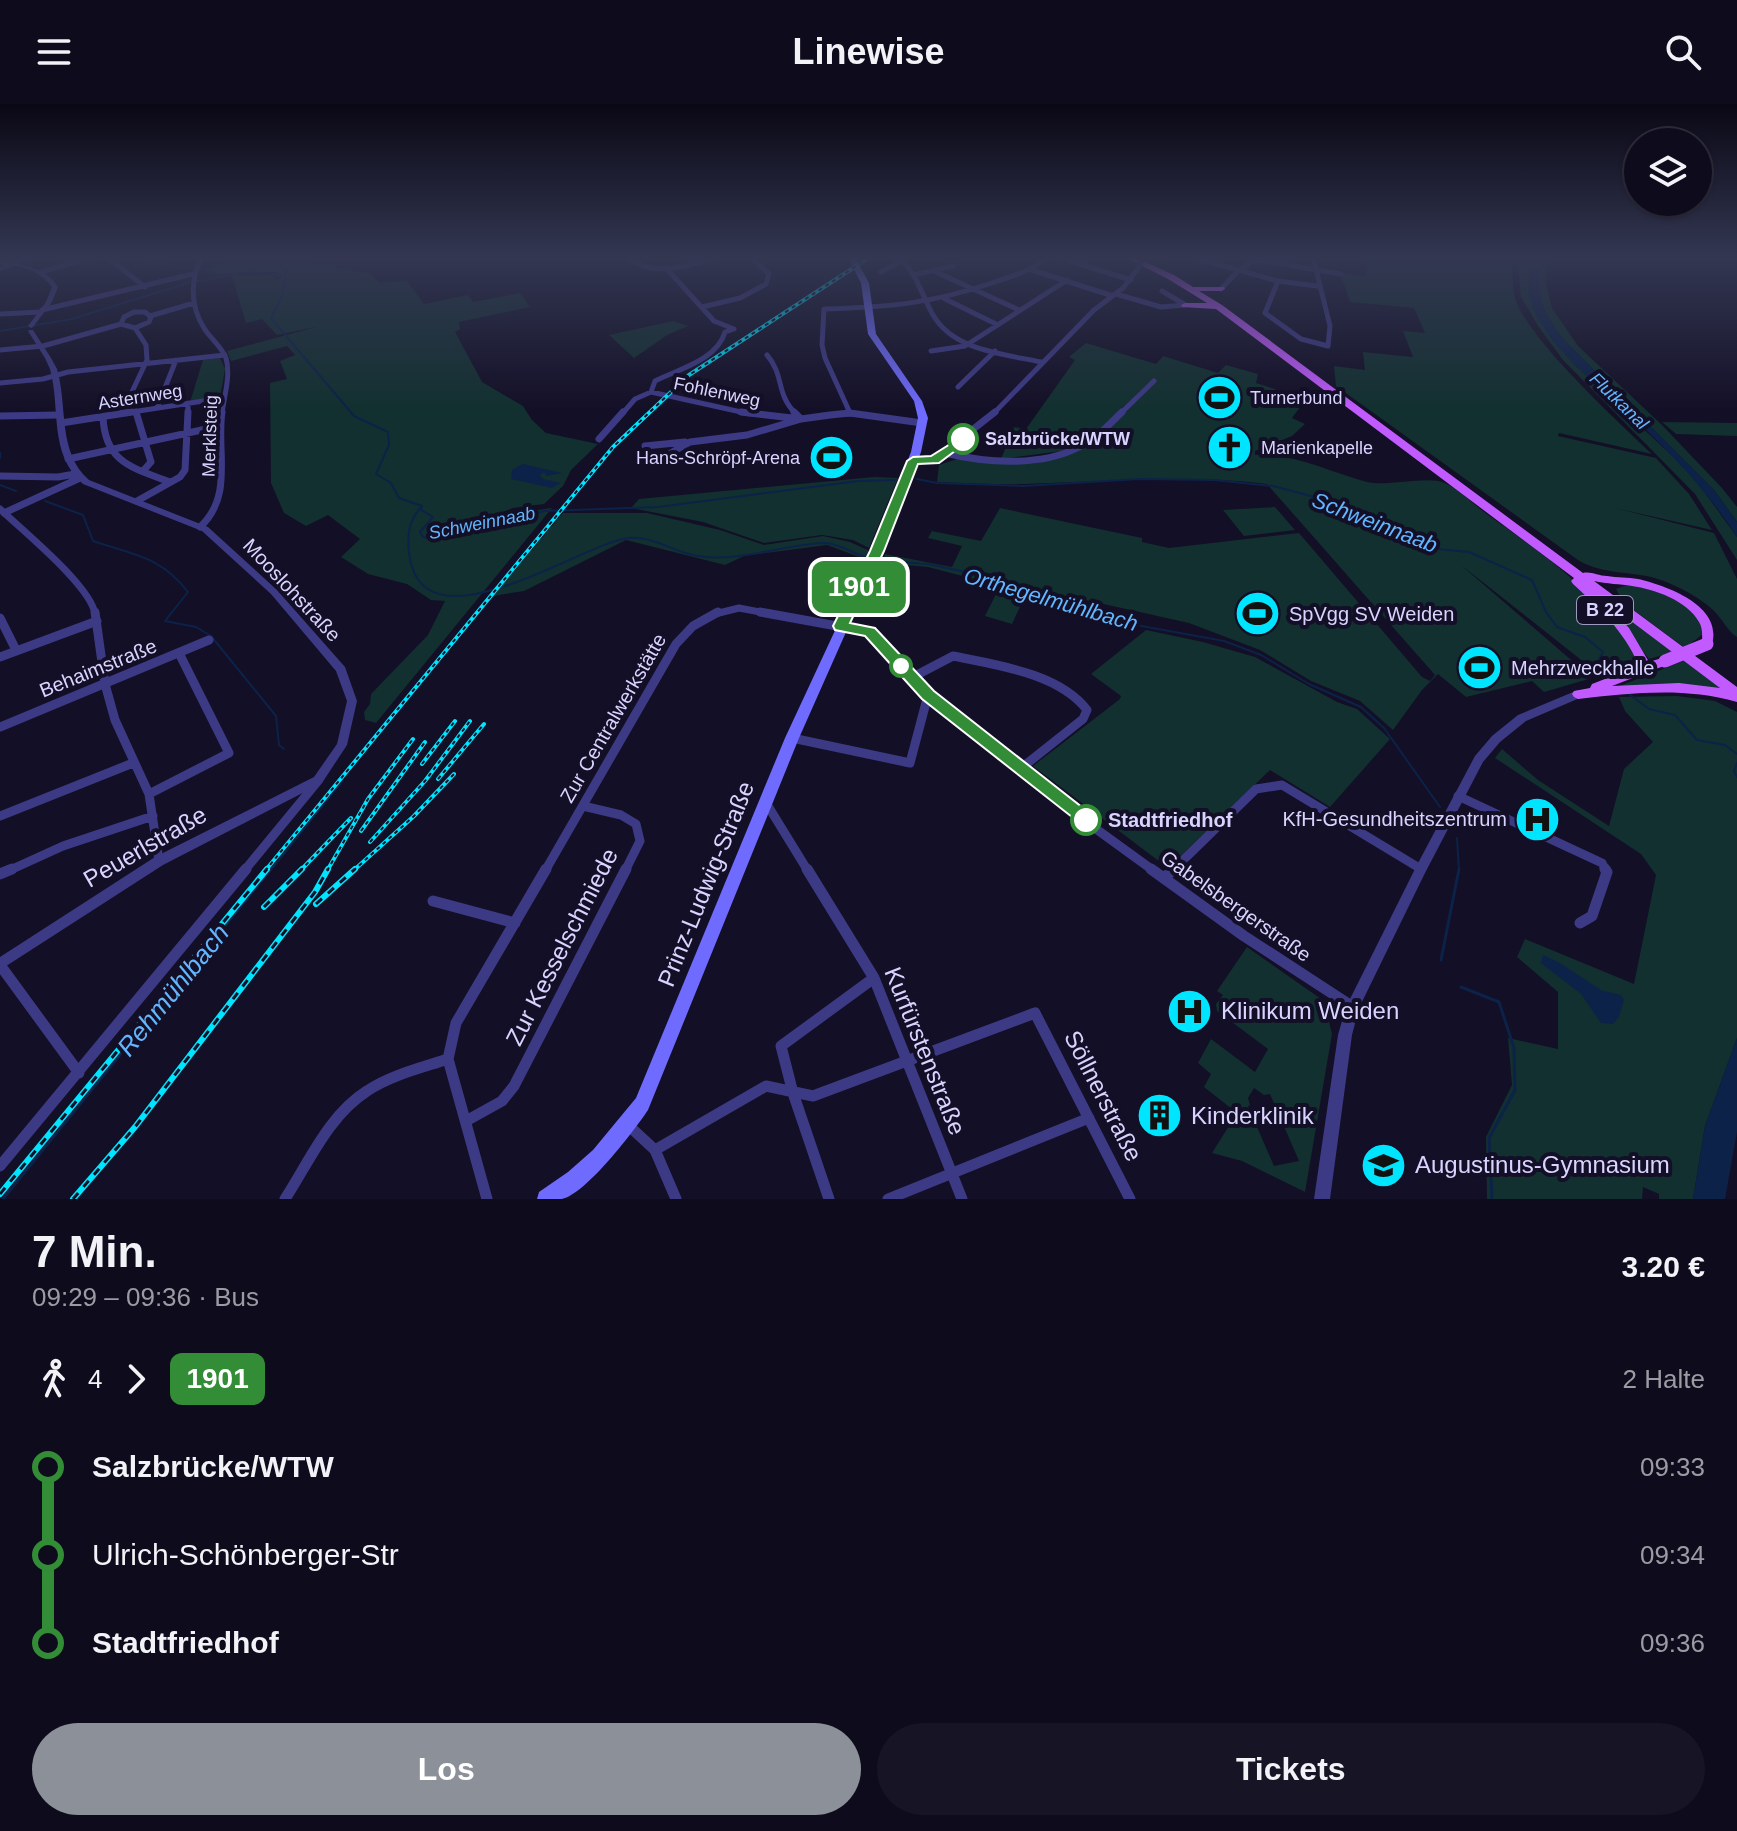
<!DOCTYPE html>
<html lang="de">
<meta charset="utf-8">
<style>
body{margin:0;font-family:Arial,sans-serif;background:#171425;color:#f1f3f6;height:100vh;display:flex;flex-direction:column;font-size:30px;white-space:nowrap}
*{box-sizing:border-box;margin:0}
p{font-size:26px;color:#9b9ba3}
.icon{flex:none;width:44px;height:44px;fill:none;stroke:currentColor;stroke-width:2;stroke-linecap:round;stroke-linejoin:round}
.map{position:relative;height:1095px;overflow:hidden}
.drawer{display:flex;flex-direction:column;background:#0e0b1c;flex:1}
.drawer>*{flex:none}
.badge{padding:0 16px;border-radius:12px;font-size:28px;line-height:52px}
.fabs{position:absolute;left:1624px;top:24px;display:grid;gap:16px}
.fabs a{display:grid;place-items:center;width:88px;height:88px;border-radius:50%;background:#0e0b1c;box-shadow:0 2px 6px #0004,0 0 0 2px #2e2b3b;font-size:40px}
.map>.badge{position:absolute;translate:-50% -50%;box-shadow:0 0 0 4px #fff}
.legs{display:flex;align-items:center;gap:12px;height:88px;padding:0 32px;font-size:26px}
.legs p{margin-inline-start:auto}
.overview{display:flex;align-items:center;justify-content:space-between;height:136px;padding:0 32px}
h1{font-size:44px;font-weight:800;line-height:60px}
.primary-button{display:flex;gap:16px;margin-top:auto;padding:16px 32px}
.primary-button a{flex:1;height:92px;border-radius:48px;background:#8c9099;color:#fff;font-size:32px;font-weight:800;line-height:92px;text-align:center}
.primary-button a+a{background:#171425;color:#f1f3f6}
ul{padding:0 32px;list-style:none}
li{display:flex;align-items:center;gap:28px;height:88px;font-size:30px}
li i{display:grid;place-items:center;width:12px;height:100%;margin:0 10px;background:currentColor}
li i::after{content:'';width:20px;height:20px;margin:-10px;border:6px solid;border-radius:50%;background:#0e0b1c}
li p{margin-inline-start:auto}
li:first-child i{background:linear-gradient(#0000 50%,currentColor 0)}
li:last-child i{background:linear-gradient(currentColor 50%,#0000 0)}
header{display:flex;justify-content:space-between;align-items:center;height:104px;padding:0 32px;background:#0e0b1c;font-size:36px;font-weight:800}
.map>svg:first-child{display:block}
.green{fill:#12302f;fill-rule:evenodd}
.water{fill:#0c2248}
.lines{fill:none;stroke-linecap:round;stroke-linejoin:round}
.stream-far1{stroke:#0c2248;stroke-width:2}
.stream{stroke:#0c2248;stroke-width:3}
.minor-far3{stroke:#3d3a85;stroke-width:5}
.minor-far2{stroke:#3d3a85;stroke-width:7}
.minor-far1{stroke:#3d3a85;stroke-width:9}
.minor{stroke:#3d3a85;stroke-width:11}
.tertiary{fill:#3d3a85;fill-rule:evenodd}
.secondary{fill:#6f6bff;fill-rule:evenodd}
.primary{fill:#c25bff;fill-rule:evenodd}
.rail-far1-casing{stroke:#00e5ff;stroke-width:4}
.rail-casing{stroke:#00e5ff;stroke-width:6}
.rail-far1{stroke:#130f26;stroke-width:2;stroke-dasharray:4;stroke-linecap:butt}
.rail{stroke:#130f26;stroke-width:3;stroke-dasharray:8;stroke-linecap:butt}
.minor-bridge{stroke:#3d3a85;stroke-width:5}
.primary-bridge{stroke:#c25bff;stroke-width:13}
.line-1{fill:#338c36;stroke:#fff;stroke-width:2}
.stop-1-dot{fill:#fff;stroke:#338c36;stroke-width:4}
.labels{text-anchor:middle;stroke-width:8;stroke-linejoin:round;paint-order:stroke}
.far-street-label{font-size:18px;fill:#d9d4ff;stroke:#130f26}
.far-poi-label{font-size:18px;fill:#d9d4ff;stroke:#130f26;text-anchor:start}
.far-water-label{font-size:18px;font-style:italic;fill:#62b6ff;stroke:#130f26}
.far-stop-label{font-size:18px;font-weight:bold;fill:#d9d4ff;stroke:#130f26;text-anchor:start}
.shield{fill:#130f26;stroke:#9e99be;stroke-width:2}
.shield-label{font-size:18px;font-weight:bold;fill:#d9d4ff}
.street-label{font-size:20px;fill:#d9d4ff;stroke:#130f26}
.poi-label{font-size:20px;fill:#d9d4ff;stroke:#130f26;text-anchor:start}
.stop-label{font-size:20px;font-weight:bold;fill:#d9d4ff;stroke:#130f26;text-anchor:start}
.water-label{font-size:22px;font-style:italic;fill:#62b6ff;stroke:#130f26}
.near-street-label{font-size:24px;fill:#d9d4ff;stroke:#130f26}
.near-poi-label{font-size:24px;fill:#d9d4ff;stroke:#130f26;text-anchor:start}
.near-water-label{font-size:26px;font-style:italic;fill:#62b6ff;stroke:#130f26}
</style>
<header><svg class="icon" aria-label="menu" viewBox="0 0 24 24"><path d="M4 6h16M4 12h16M4 18h16"/></svg>Linewise<svg class="icon" aria-label="search" viewBox="0 0 24 24"><circle cx="10" cy="10" r="6"/><path d="M15 15l6 6"/></svg></header>
<div class="map">
<svg width="1737" height="1095" viewBox="0 0 1737 1095">
<rect width="100%" height="100%" fill="#130f26"/>
<!-- green -->
<path class="green" d="M232 153H304L308 159 370 169 379 178 407 177 424 200 468 191 473 198 520 189 530 203 459 218 460 225 455 228 482 278 523 302 532 316 546 329 598 340 571 366 563 382 544 400 513 404 480 417 487 420 501 411 552 404 376 619 365 616 364 608 370 600 371 590 428 531 445 497 431 496 407 480 368 470 341 453 360 435 328 411 306 422 284 409 271 379 270 279 287 275 280 257 295 251 287 242 231 257 227 247 316 223 277 231 262 215 246 219 232 172 270 171 278 176 283 171 275 168 220 170 202 165 232 159Z
M1354 153H1512C1513 165 1512 179 1514 191 1525 233 1618 317 1652 350L1559 329 1558 332 1656 354 1689 390 1712 426 1615 404 1714 429 1737 475V533C1728 528 1722 514 1713 506 1699 493 1681 484 1664 477 1635 466 1604 472 1578 456L1336 282 1334 262 1365 266 1363 248 1413 253 1403 227 1425 229 1414 204 1350 198 1340 169 1366 172 1365 155Z
M1517 153H1529V191L1542 220 1590 275 1680 359 1703 386 1737 433V456L1695 390 1563 256 1538 222 1521 193Z
M1538 153H1547L1546 180 1552 204 1578 242 1662 321 1722 384 1737 403V418L1714 386 1562 234C1539 203 1538 191 1538 153Z
M673 217 688 222 667 231 634 254 609 231Z
M1086 239 1156 260 1163 252 1218 269 1226 261 1258 270 1256 279 1306 295 1292 314 1305 320 1292 332 1255 347V351C1294 349 1330 368 1367 378 1389 383 1426 371 1445 379 1459 385 1472 399 1484 408 1541 449 1609 494 1640 559L1604 574 1461 461 1592 574 1544 588 1532 577 1466 593 1438 570 1422 586 1393 626 1360 597 1311 577 1260 546 1189 519 1072 493 1070 500 928 463 882 459 885 450 952 463 962 442 928 434 932 427 981 437 1000 404 1142 434V438L1169 444 1299 429 1422 573 1430 577 1435 571 1267 380C1185 370 1106 378 1024 380 995 381 966 379 937 378L939 361 957 355 992 359 1075 347 1100 326 1062 347 1001 355 1014 323 1026 325 1075 256 1069 253Z
M220 254 225 265 220 293 190 298 203 256Z
M1662 318 1737 319V332L1676 330Z
M874 373 898 374 869 444 853 436 822 431 764 439 703 418 631 404 639 395Z
M1275 403 1295 426 1244 432 1223 406Z
M563 409H647L720 426 764 441 823 432 850 438 870 447 865 455 827 441 744 452 725 461 626 436 524 487 493 492Z
M1579 476 1674 548 1649 555 1619 517Z
M1629 480C1655 487 1700 497 1703 530L1685 544 1623 498 1616 485Z
M999 484 1025 492 1012 520 985 512Z
M1146 526 1203 538 1255 553 1337 598 1357 605 1390 635 1330 703 1270 666 1168 764 1033 662 1120 595 1121 592 1091 570Z
M1686 556 1724 584 1617 583Z
M1677 592 1715 597 1737 608V934L1705 1022 1693 1095H1659V1090L1643 1083 1642 1095H1487L1486 1033 1512 981 1508 934 1558 945V888L1517 853 1525 835 1634 880 1656 771 1641 750 1495 654 1502 645 1538 676 1609 722 1624 665 1653 638 1625 607 1619 593Z
M1247 843 1324 897 1332 930 1305 1088 1242 1057 1212 1049 1237 1009 1204 983 1211 970 1198 959 1211 935 1255 968 1268 945 1217 907 1216 900 1223 891 1217 887ZM1254 984 1264 991 1270 990 1299 1057 1274 1062 1248 1002 1250 1001 1248 994Z"/>
<!-- water -->
<path class="water" d="M1529 153H1538C1538 191 1539 203 1562 234L1714 386 1737 418V433C1707 386 1668 346 1627 308 1594 278 1555 249 1535 208 1527 191 1529 172 1529 153Z
M523 360 562 369 547 372 544 368 540 371 543 375 561 379 552 384 511 375 512 366Z
M1543 851 1560 859 1601 886 1621 891 1624 896 1619 913 1613 920 1601 919 1581 890 1541 859Z
M1737 934V1028L1725 1095H1693L1705 1022Z"/>
<g class="lines">
<!-- stream-far1 -->
<path class="stream-far1" d="M142 153 150 158 194 165
M289 153 282 193 271 214 354 312 388 328 389 341 376 370 391 379 399 394 422 402 421 406 433 413 420 428 423 433 433 435 455 425 488 422 544 407 658 403 858 377 895 376
M201 165 219 171
M198 177 251 168 282 172
M0 227 72 215 191 178
M0 349V354
M917 375 937 379 1023 382 1140 375 1214 376 1273 382 1322 395 1437 445 1469 448 1532 476 1546 508 1557 523 1585 533 1603 548 1595 563 1608 573
M0 381 16 387
M45 397 83 411 93 437C133 451 161 452 188 488L165 517 196 523 211 532 276 612 279 641 284 645
M421 403C409 417 407 430 409 448 420 552 580 440 628 434 652 431 675 449 698 452 740 459 783 440 825 439 837 439 853 449 865 453
M885 457 928 460 961 467 1079 500 1114 517 1224 537 1261 551 1309 580 1361 603 1384 624 1440 703
M1629 590 1649 605 1675 611 1697 636 1725 641 1737 650
M1737 659 1734 667 1737 673
M1457 734 1459 767
M270 767 343 676"/>
<!-- stream -->
<path class="stream" d="M1441 856 1459 765
M1461 883 1499 898 1514 944 1515 986 1489 1034 1492 1095
M3 1095 271 765"/>
<!-- minor-far3 -->
<path class="minor-far3" d="M107 153 145 183
M202 153C190 175 190 202 204 224 210 234 222 243 226 254 231 272 224 292 222 310
M627 153C654 175 690 161 720 153
M1057 153 1131 176
M1151 153H1168
M1191 153 1278 177 1317 182
M1240 153 1341 170
M902 156C918 172 922 192 933 211 954 247 1004 250 1041 258
M0 158 12 160
M1032 166 1113 192
M40 168 95 153
M881 168 905 155
M936 168 1019 206
M913 171 953 162
M1278 177 1265 209 1301 235 1328 242 1330 222 1313 153
M1221 185 1238 167 1256 155
M1162 187 1184 200
M1116 190 1161 203 1185 201
M945 195 996 220
M702 203 740 194 766 180 769 170 751 153
M42 206 193 170
M134 208H145L151 213 149 218 135 224 121 220 124 213Z
M0 210 41 208
M150 212 194 199
M0 246 43 242 121 220
M931 247 965 242 1067 176
M767 251C785 272 775 289 796 310
M0 279 43 275 68 268 225 251
M958 283 995 247
M651 288 655 277C679 265 717 256 725 228L734 225 714 217 666 164
M157 304 176 256
M136 307 137 310
M122 309 147 256 146 241 135 224
M850 309 825 254 822 241 824 205C889 203 929 200 992 179 1013 172 1031 167 1048 153
M119 310 223 294
M188 310V299
M622 310 635 295 651 288 750 310
M840 310H857
M993 310 1094 206 1123 184 1139 163
M1120 310 1154 277"/>
<!-- minor-far2 -->
<path class="minor-far2" d="M136 308 151 358 143 367
M741 308 792 314
M794 308 801 315
M0 312 58 311
M103 313C105 359 133 364 170 378
M61 319 132 308
M599 335 623 308
M645 342 685 338
M945 349C986 359 1041 363 1079 343 1096 335 1109 321 1122 308
M664 353 690 338 747 331 801 315 830 311 850 309 922 319
M68 355 220 322
M913 357 934 356 995 308
M0 372 58 373 75 370
M137 397 180 373 185 366 188 308
M0 405C22 426 91 482 95 510
M4 409 80 374
M200 423C234 392 216 347 222 308
M715 510 739 504 771 510"/>
<!-- minor-far1 -->
<path class="minor-far1" d="M95 508 105 580 115 616 149 690 159 757
M760 508 870 528 928 591 1092 722 1154 767
M0 514 16 546
M0 553 97 517
M911 574 953 552C996 561 1059 569 1087 606L1083 615 1020 665
M0 623 209 536
M792 634 910 659 928 591
M149 690 229 649 180 551
M1458 692 1602 759 1606 767
M765 697 808 767
M583 702 621 711 636 720 640 737 625 767
M0 712 133 659
M8 767 63 742 153 712
M244 767 318 677
M545 767 676 540 693 522 718 508
M1172 767 1256 685 1282 681 1421 765"/>
<!-- minor -->
<path class="minor" d="M807 765 874 874 962 1095
M1151 765 1244 832 1353 903
M0 770 12 765
M1164 774 1174 765
M433 797 515 819
M1580 819 1592 812 1607 768 1605 765
M0 861 79 969
M466 1017 502 997 514 982 626 765
M628 1021 655 1046 676 1095
M655 1046 766 982 813 992 1035 909 1130 1095
M0 1062 246 765
M285 1095C309 1058 329 1011 367 987 391 971 421 964 448 955
M487 1095 448 955 456 919 546 765
M829 1095 793 989 781 942 874 874
M888 1095 1089 1014"/>
<!-- tertiary -->
<path class="tertiary" d="M23 153H32L18 160C35 164 48 167 58 183L52 198 33 223 31 224 28 222 46 198 52 183C44 172 28 162 14 162 11 162 3 166 0 167V163Z
M29 226H33L51 254 57 265C68 302 57 348 89 376L208 423 277 486 345 563 357 597 347 641 322 679 163 761 0 866V853L155 753 314 673 337 640 347 597 336 567 271 490 202 427 83 380C48 349 61 305 50 265L45 254 28 227Z
M1578 586 1582 587 1583 590 1582 593 1526 617 1500 638 1483 658 1425 769 1359 904 1352 931 1330 1095H1314L1338 931 1346 903 1417 761 1475 652 1492 632 1518 611Z"/>
<!-- secondary -->
<path class="secondary" d="M848 153H855L869 179 876 230 922 297 928 314 921 348 882 447 799 634 648 1006C634 1027 586 1090 562 1095 554 1095 544 1095 537 1095L539 1088 568 1068 593 1046 636 994 785 634 872 447 911 348 918 314 914 297 868 230 861 179Z"/>
<!-- primary -->
<path class="primary" d="M1125 153H1134L1174 171 1193 183H1224L1225 185 1221 187H1199L1222 201 1583 469C1591 467 1598 472 1607 472 1617 474 1628 473 1638 475 1668 482 1726 503 1711 543H1703C1701 535 1704 526 1699 518 1688 497 1654 485 1632 482 1620 480 1607 480 1594 477L1737 583V598C1684 583 1632 589 1578 595L1574 593 1572 590 1574 587 1590 584 1592 580 1636 563 1638 560C1625 528 1598 503 1573 480L1571 477 1574 474 1216 205 1182 203 1181 201 1185 199H1207L1168 175ZM1603 496 1720 584 1679 579 1612 582 1669 560 1671 557 1665 553 1649 558 1629 524Z"/>
<defs>
<path id="rail-far1" d="M422 660 455 617
M438 675 484 620
M361 727 425 638
M370 738 425 677 470 617
M265 767 613 343 689 271 870 153
M300 767 351 714
M327 767 368 695 413 635
M353 767 414 712 454 670"/>
<path id="rail" d="M316 800 355 765
M264 803 302 765
M0 1090 267 765
M73 1095 135 1023 315 788 328 765"/>
</defs>
<!-- rail-far1 casing -->
<use href="#rail-far1" class="rail-far1-casing"/>
<!-- rail casing -->
<use href="#rail" class="rail-casing"/>
<!-- rail-far1 -->
<use href="#rail-far1" class="rail-far1"/>
<!-- rail -->
<use href="#rail" class="rail"/>
<!-- minor-bridge -->
<path class="minor-bridge" d="M1139 163 1143 153"/>
<!-- primary-bridge -->
<path class="primary-bridge" d="M1665 557 1707 540"/>
</g>
<!-- sky -->
<linearGradient id="sky" x2="0" y2="1"><stop stop-color="#0a0815"/><stop offset="0.5" stop-color="#333752"/><stop offset="1" stop-color="#333752" stop-opacity="0"/></linearGradient>
<rect width="1737" height="307" fill="url(#sky)"/>
<!-- line-1 -->
<path class="line-1" d="M963 332 967 333V338L939 359 918 360 884 447 850 519 875 524 934 587 1092 711 1095 716 1092 722 1086 724 922 595 865 532 835 526 833 522 870 447 907 357 913 353 931 352Z"/>
<!-- icons -->
<defs>
<symbol id="stadium-disc" viewBox="-11 -11 22 22"><circle r="9.5" fill="#00e5ff" stroke="#130f26"/><path d="M0-5a6.5 5 0 1 0 0 10a6.5 5 0 1 0 0-10ZM-3.5-1.8h7v3.6h-7Z" fill="#111"/></symbol>
<symbol id="church-disc" viewBox="-11 -11 22 22"><circle r="9.5" fill="#00e5ff" stroke="#130f26"/><path d="M-1.2-6h2.4v3.5h3.3v2.4h-3.3V6h-2.4V-.1h-3.3v-2.4h3.3Z" fill="#111"/></symbol>
<symbol id="hospital-disc" viewBox="-11 -11 22 22"><circle r="9.5" fill="#00e5ff" stroke="#130f26"/><path d="M-5-5h3v3.5h4V-5h3V5h-3V1.5h-4V5h-3Z" fill="#111"/></symbol>
<symbol id="building-disc" viewBox="-11 -11 22 22"><circle r="9.5" fill="#00e5ff" stroke="#130f26"/><path d="M-4-6H4V6H1V3H-1V6H-4ZM-2.5-4.3h1.7v1.8h-1.7ZM.8-4.3h1.7v1.8H.8ZM-2.5-1h1.7V.8h-1.7ZM.8-1h1.7V.8H.8Z" fill="#111"/></symbol>
<symbol id="school-disc" viewBox="-11 -11 22 22"><circle r="9.5" fill="#00e5ff" stroke="#130f26"/><path d="M0-5L7-2L0 1L-7-2ZM-4 1L0 2.5L4 1V4Q0 6-4 4Z" fill="#111"/></symbol>
</defs>
<g fill-rule="evenodd">
<use href="#stadium-disc" x="1194" y="268" width="51" height="51"/>
<use href="#church-disc" x="1204" y="318" width="51" height="51"/>
<use href="#stadium-disc" x="806" y="328" width="51" height="51"/>
<use href="#stadium-disc" x="1232" y="484" width="51" height="51"/>
<use href="#stadium-disc" x="1454" y="538" width="51" height="51"/>
<use href="#hospital-disc" x="1512" y="690" width="51" height="51"/>
<use href="#hospital-disc" x="1164" y="882" width="51" height="51"/>
<use href="#building-disc" x="1134" y="986" width="51" height="51"/>
<use href="#school-disc" x="1358" y="1036" width="51" height="51"/>
</g>
<!-- markers -->
<g class="stop-1-dot">
<circle cx="963" cy="335" r="14"/>
<circle cx="901" cy="562" r="10"/>
<circle cx="1086" cy="716" r="14"/>
</g>
<g class="labels">
<!-- far-street labels -->
<g class="far-street-label">
<text transform="translate(717 288) rotate(12)" y="6">Fohlenweg</text>
<text transform="translate(140 293) rotate(-9)" y="6">Asternweg</text>
<text transform="translate(210 332) rotate(-88)" y="6">Merklsteig</text>
</g>
<!-- far-poi labels -->
<g class="far-poi-label">
<text x="1250" y="300">Turnerbund</text>
<text x="1261" y="350">Marienkapelle</text>
<text x="800" y="360" text-anchor="end">Hans-Schröpf-Arena</text>
</g>
<!-- far-water labels -->
<g class="far-water-label">
<text transform="translate(1619 297) rotate(44)" y="6">Flutkanal</text>
<text transform="translate(482 419) rotate(-11)" y="6">Schweinnaab</text>
</g>
<!-- far-stop labels -->
<g class="far-stop-label">
<text x="985" y="341">Salzbrücke/WTW</text>
</g>
<!-- shield labels -->
<rect class="shield" x="1577" y="492" width="56" height="28" rx="6"/>
<g class="shield-label">
<text x="1605" y="512">B 22</text>
</g>
<!-- street labels -->
<g class="street-label">
<text transform="translate(292 486) rotate(47)" y="7">Mooslohstraße</text>
<text transform="translate(98 564) rotate(-22)" y="7">Behaimstraße</text>
<text transform="translate(613 614) rotate(-60)" y="7">Zur Centralwerkstätte</text>
<text transform="translate(1236 802) rotate(35)" y="7">Gabelsbergerstraße</text>
</g>
<!-- poi labels -->
<g class="poi-label">
<text x="1289" y="517">SpVgg SV Weiden</text>
<text x="1511" y="571">Mehrzweckhalle</text>
<text x="1507" y="722" text-anchor="end">KfH-Gesundheitszentrum</text>
</g>
<!-- stop labels -->
<g class="stop-label">
<text x="1108" y="723">Stadtfriedhof</text>
</g>
<!-- water labels -->
<g class="water-label">
<text transform="translate(1375 418) rotate(21)" y="8">Schweinnaab</text>
<text transform="translate(1051 495) rotate(16)" y="8">Orthegelmühlbach</text>
</g>
<!-- near-street labels -->
<g class="near-street-label">
<text transform="translate(145 743) rotate(-30)" y="8">Peuerlstraße</text>
<text transform="translate(706 780) rotate(-68)" y="8">Prinz-Ludwig-Straße</text>
<text transform="translate(562 843) rotate(-63)" y="8">Zur Kesselschmiede</text>
<text transform="translate(925 947) rotate(68)" y="8">Kurfürstenstraße</text>
<text transform="translate(1103 992) rotate(63)" y="8">Söllnerstraße</text>
</g>
<!-- near-poi labels -->
<g class="near-poi-label">
<text x="1221" y="915">Klinikum Weiden</text>
<text x="1191" y="1020">Kinderklinik</text>
<text x="1415" y="1069">Augustinus-Gymnasium</text>
</g>
<!-- near-water labels -->
<g class="near-water-label">
<text transform="translate(173 886) rotate(-51)" y="9">Rehmühlbach</text>
</g>
</g>
</svg>
<div class="fabs">
<a><svg class="icon" aria-label="layers" viewBox="0 0 24 24"><path d="M12 4l9 5-9 5-9-5zM3 14l9 5 9-5"/></svg></a>
</div>
<b class="badge" style="left:859px;top:483px;background:#338c36;color:#fff">1901</b>
</div>
<section class="drawer">
<div class="overview"><div><h1>7 Min.</h1><p>09:29 – 09:36 · Bus</p></div><b>3.20 €</b></div>
<div class="legs"><svg class="icon" aria-label="walk" viewBox="0 0 24 24"><circle cx="13" cy="4" r="2"/><path d="M13 8l-2 6 4 7M11 14l-3 7M7 12l3-4h3l4 4"/></svg>4<svg class="icon" aria-label="forward" viewBox="0 0 24 24"><path d="M9 5l7 7-7 7"/></svg><b class="badge" style="background:#338c36;color:#fff">1901</b><p>2 Halte</p></div>
<ul>
<li><i style="color:#338c36"></i><b>Salzbrücke/WTW</b><p>09:33</p></li>
<li><i style="color:#338c36"></i><span>Ulrich-Schönberger-Str</span><p>09:34</p></li>
<li><i style="color:#338c36"></i><b>Stadtfriedhof</b><p>09:36</p></li>
</ul>
<div class="primary-button"><a>Los</a><a>Tickets</a></div>
</section>
